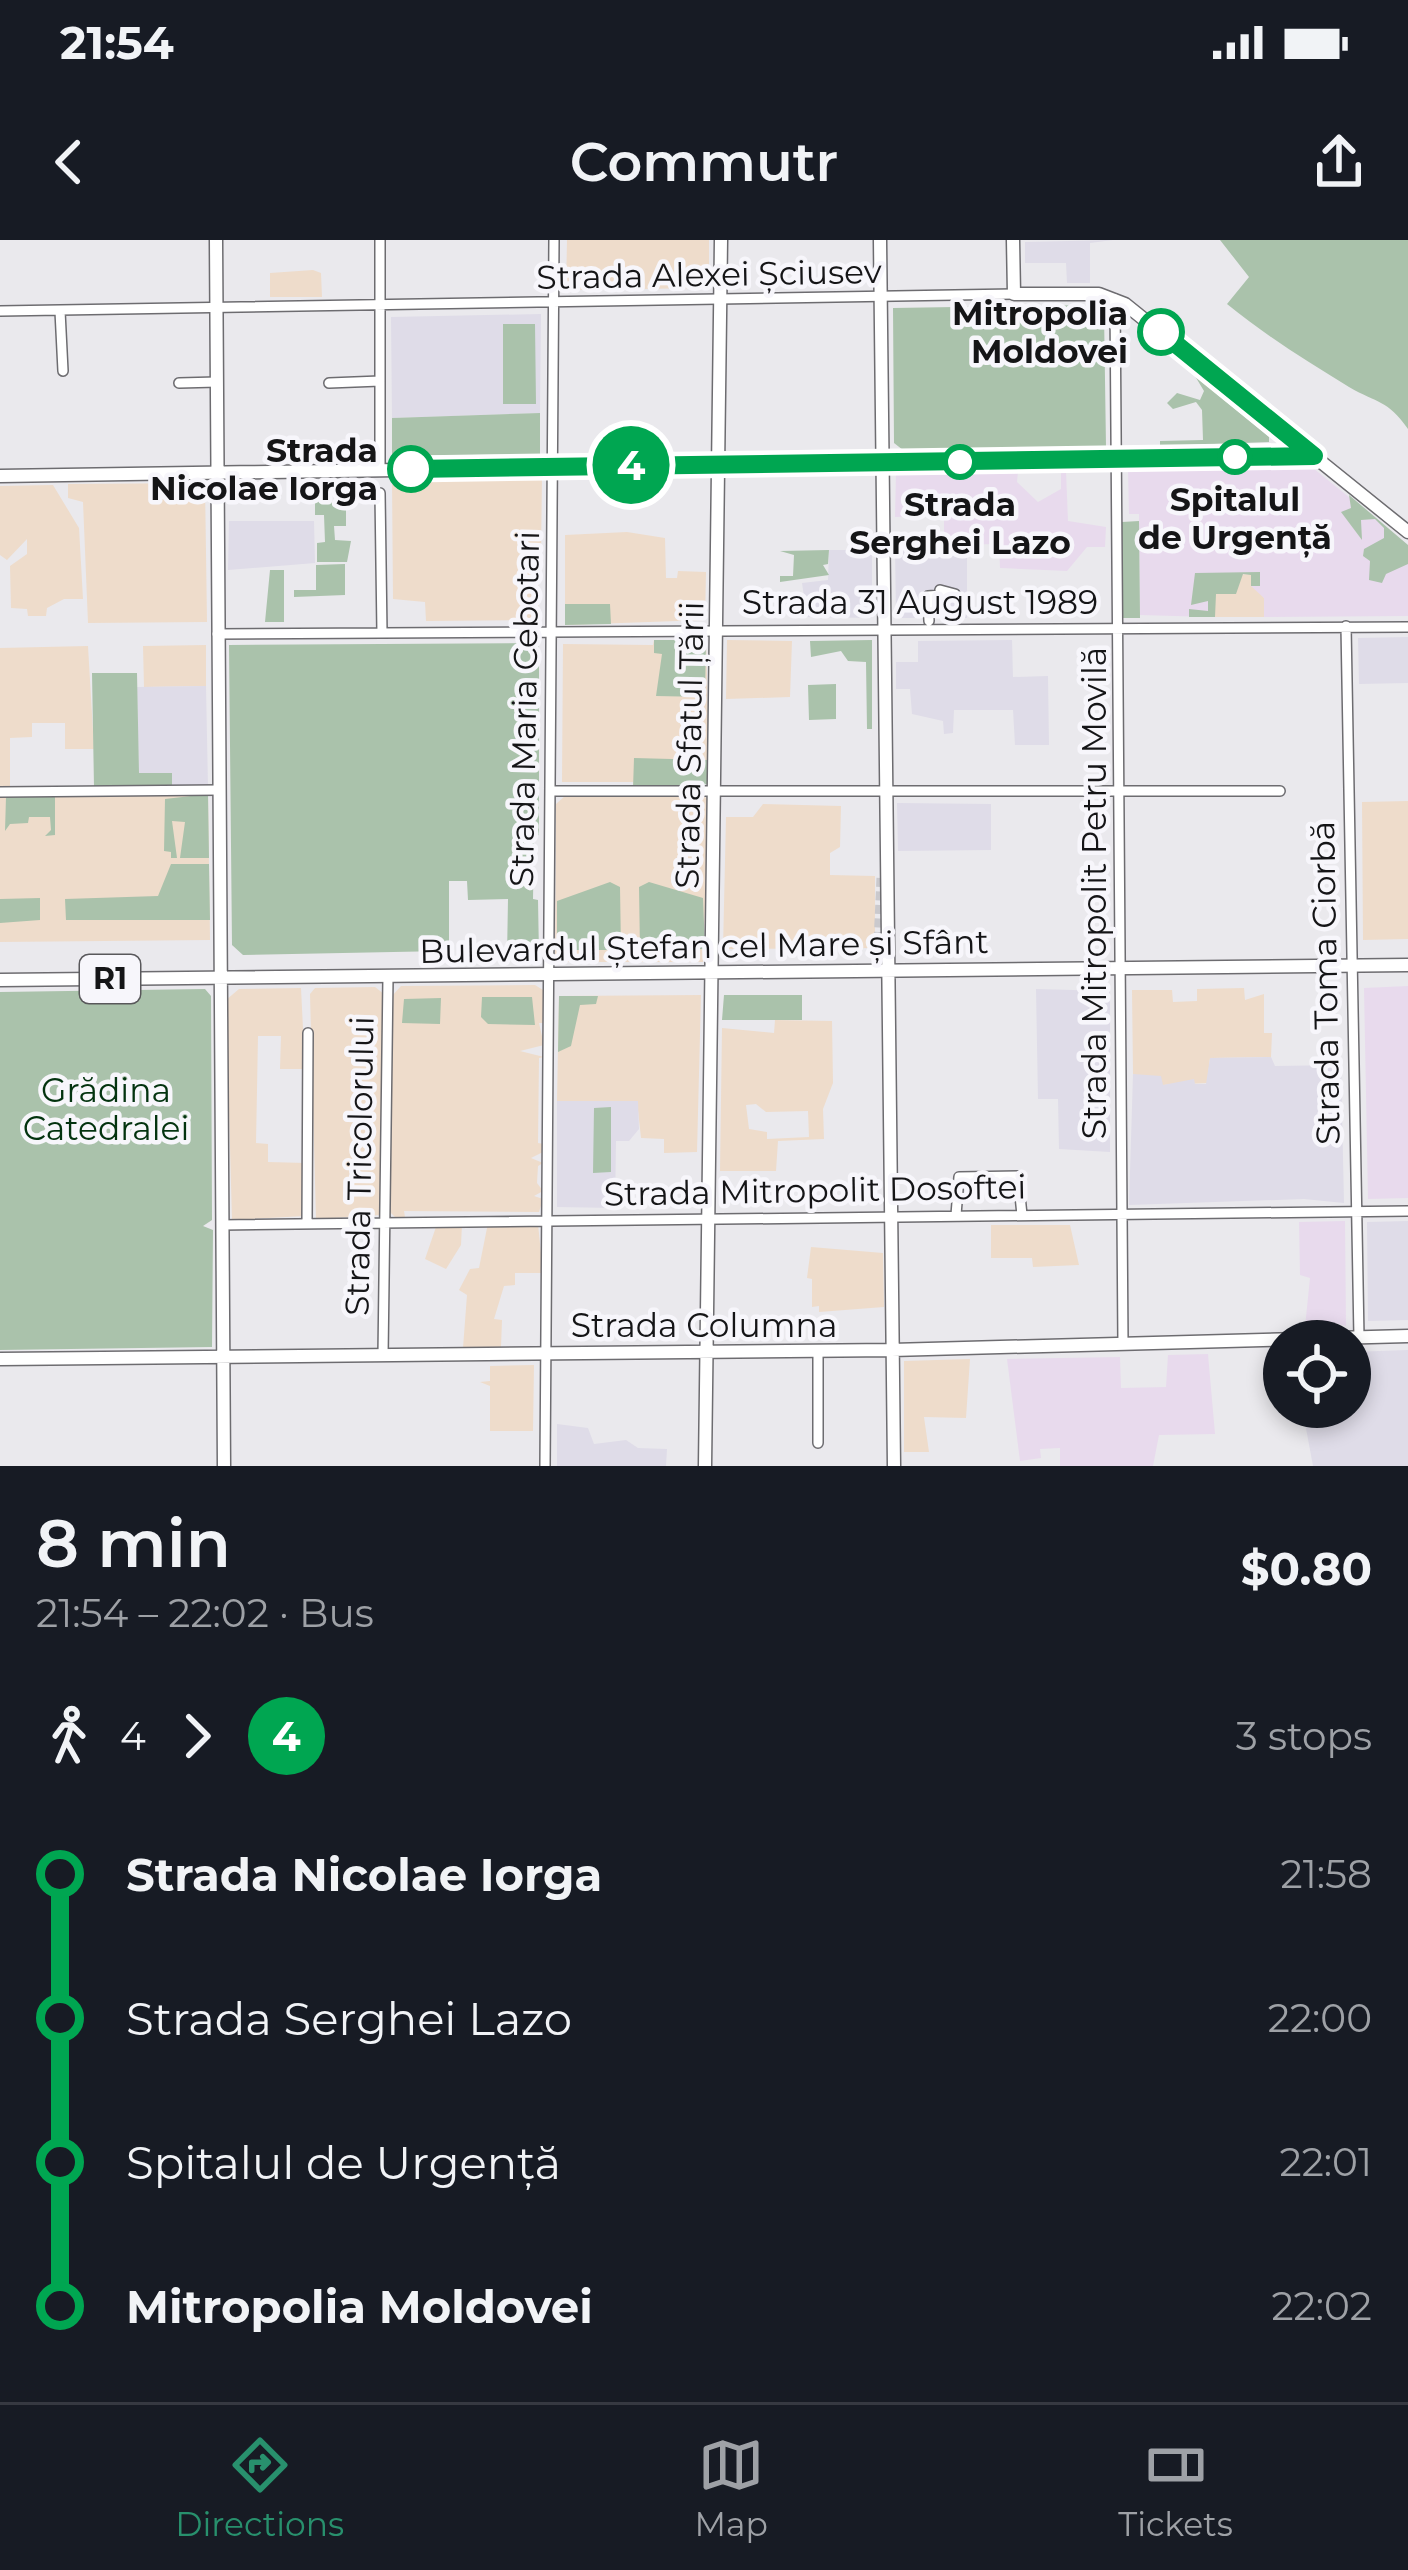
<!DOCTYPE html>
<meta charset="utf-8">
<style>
body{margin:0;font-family:Montserrat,sans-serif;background:#20242c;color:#f1f3f6;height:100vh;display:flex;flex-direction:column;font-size:45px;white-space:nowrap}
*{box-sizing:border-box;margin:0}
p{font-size:39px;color:#9ea1a6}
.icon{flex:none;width:66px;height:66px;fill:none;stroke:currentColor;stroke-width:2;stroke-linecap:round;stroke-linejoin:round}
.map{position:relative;height:1226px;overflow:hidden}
.side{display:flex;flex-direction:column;background:#171b24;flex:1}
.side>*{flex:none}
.badge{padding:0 24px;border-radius:39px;font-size:42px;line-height:78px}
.buttons{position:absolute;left:1263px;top:1080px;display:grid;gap:24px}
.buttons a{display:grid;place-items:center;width:108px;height:108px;border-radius:50%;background:#171b24;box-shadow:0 6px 18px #0003;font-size:60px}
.map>.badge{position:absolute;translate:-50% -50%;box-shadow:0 0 0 6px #fff}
.legs{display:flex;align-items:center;gap:18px;height:132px;padding:0 36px;font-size:39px}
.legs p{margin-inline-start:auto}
.headline{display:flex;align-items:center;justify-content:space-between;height:204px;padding:0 36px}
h1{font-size:66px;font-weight:600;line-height:90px}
ul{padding:0 36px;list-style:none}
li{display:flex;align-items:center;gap:42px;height:144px;font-size:45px}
li i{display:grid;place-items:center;width:18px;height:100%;margin:0 15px;background:currentColor}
li i::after{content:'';width:30px;height:30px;margin:-15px;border:9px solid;border-radius:50%;background:#171b24}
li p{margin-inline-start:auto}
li:first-child i{background:linear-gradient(#0000 50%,currentColor 0)}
li:last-child i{background:linear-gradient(currentColor 50%,#0000 0)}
.status{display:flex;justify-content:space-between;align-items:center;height:84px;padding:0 60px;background:#171b24;direction:ltr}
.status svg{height:33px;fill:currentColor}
header{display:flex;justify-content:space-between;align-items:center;height:156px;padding:0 36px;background:#171b24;font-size:54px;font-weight:600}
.dock{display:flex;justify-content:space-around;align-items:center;height:168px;border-top:3px solid #363941;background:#171b24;font-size:33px;color:#9ea1a6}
.dock a{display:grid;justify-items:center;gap:6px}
.dock .current{color:#28906d}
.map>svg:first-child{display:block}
.commercial{fill:#eedccb;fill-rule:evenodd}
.built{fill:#dfdce8}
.medical{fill:#e8daed}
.green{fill:#aac2ab}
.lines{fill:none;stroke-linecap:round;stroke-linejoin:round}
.minor-tunnel{stroke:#cac9cd;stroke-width:9;stroke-dasharray:9 4.5;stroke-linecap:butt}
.minor-casing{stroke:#6d6c70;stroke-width:12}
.major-casing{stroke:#6d6c70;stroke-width:15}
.minor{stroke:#fff;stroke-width:9}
.major{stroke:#fff;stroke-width:12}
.line-1-casing{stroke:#fff;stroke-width:27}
.line-1{stroke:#00a651;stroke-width:18}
.stop-1-dot{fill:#fff;stroke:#00a651;stroke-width:6}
.labels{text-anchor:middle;stroke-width:9;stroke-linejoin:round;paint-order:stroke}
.shield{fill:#f7f6fb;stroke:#59585b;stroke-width:3}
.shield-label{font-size:30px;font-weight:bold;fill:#151517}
.street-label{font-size:33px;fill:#151517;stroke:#f7f6fb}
.stop-label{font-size:33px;font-weight:bold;fill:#151517;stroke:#f7f6fb;text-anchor:end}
.park-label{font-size:33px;fill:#03330f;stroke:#f7f6fb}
</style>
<div class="status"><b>21:54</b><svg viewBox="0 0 49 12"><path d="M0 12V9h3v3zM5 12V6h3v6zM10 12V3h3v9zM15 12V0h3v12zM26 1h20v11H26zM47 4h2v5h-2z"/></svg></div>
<header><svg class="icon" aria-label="back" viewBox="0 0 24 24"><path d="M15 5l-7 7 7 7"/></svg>Commutr<svg class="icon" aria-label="share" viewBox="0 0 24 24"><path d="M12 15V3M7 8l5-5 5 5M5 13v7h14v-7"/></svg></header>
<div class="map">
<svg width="1408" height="1226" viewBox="0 0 1408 1226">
<rect width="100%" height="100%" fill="#eae9ed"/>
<!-- commercial -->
<path class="commercial" d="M567 0H709V48L566 50Z
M313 30 321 33 322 57H270V33Z
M542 237 541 314 519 315V322H538L539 380 426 381 425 362 393 359 392 239Z
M205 243 207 382 88 383 83 262 68 258V244Z
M53 245 79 288 83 359H64L47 368 46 376H28L27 369 11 368 10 326 27 314V299L7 320 0 315V246Z
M627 292 665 298 666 338H677L678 331 706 332 705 380 565 385V295Z
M1252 334 1264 358V377H1210L1211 335Z
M654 400H706L710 542 633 549V542H562L563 404 653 405Z
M727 400 792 401 790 457 726 459Z
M206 405V446L144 447 143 406Z
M88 406 94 509H65V483H32V497L10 498V546L0 547V408Z
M208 554 210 700 0 702V555Z
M592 554 704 556 709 561 703 722H555L556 564 565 556Z
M1408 561V699L1363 700 1362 562Z
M763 564 841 566 840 607 830 613V635L875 636V708L723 709 726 577H753Z
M401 746 535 745 543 750 545 783H539L544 805 520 811 544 817 539 818 538 903 544 904 543 912 531 918 543 923 538 926 537 943 543 951 534 956 543 959 539 972 404 971 405 977H395L390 972 392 756Z
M375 747 384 754 382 975 316 979 310 754 315 748Z
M301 748 305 829H280L281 796H258L256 903 268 904V922L306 923 305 976 232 980 226 760 239 749Z
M1244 748 1245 760 1264 754V793H1272L1271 817 1210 818 1207 843 1162 845 1133 834 1132 750H1172L1173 762 1197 761V749Z
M701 755 697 912 664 913V899L641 898 637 861H557L559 756Z
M775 780 832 781 833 843 823 869 824 899 778 901 776 931H720L722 788 774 793ZM756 864 766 872 808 871 809 897 767 899V892L749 889 746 865Z
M488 983 538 984 543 1033H515V1045L504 1046 494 1079 502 1080 501 1107 463 1108 467 1055 459 1050 470 1029 479 1028Z
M437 984H462L461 1005 446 1029 425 1019Z
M991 985H1070L1079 1025 1033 1027 1032 1018H991Z
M811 1007 883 1013 884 1067 819 1072V1066L812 1067V1039L807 1038Z
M970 1119 966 1178 924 1177 929 1212H904V1121Z
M534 1125 533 1191H490V1146L480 1142 490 1141V1126Z"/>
<!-- built -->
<path class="built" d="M1113 0 1090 3V43H1067L1066 23H1025V2Z
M541 74 540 173 392 178 391 77Z
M229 281H314L315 323 228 330Z
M941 302 967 304V378H896L895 307Z
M829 310H872V378L807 377 802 343 828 340Z
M1408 397V443L1359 444 1358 398Z
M1012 400 1013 437 1048 436 1049 505H1015L1013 470H954L953 493 944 494 943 481 912 474 910 449H896V422H918V401Z
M206 446 208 547H139L137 447Z
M897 563 991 564V610L898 611Z
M1036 749 1110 751V912L1059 909 1058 859H1038Z
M1271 817 1275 826 1341 825 1344 963 1304 959 1129 965 1133 834 1161 836 1163 845 1194 839 1195 844H1206L1210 818Z
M557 861H638L639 889 629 901H616L615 968 557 967Z
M1408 981V1080L1368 1081 1367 982Z
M1408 1110V1226H1313L1302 1167H1350V1112Z
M557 1184 588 1188 594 1204 626 1200 638 1208 667 1209 666 1226H557Z"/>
<!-- medical -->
<path class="medical" d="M1313 228 1408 305V376L1264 377V358L1251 346V334L1212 335 1210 377 1140 375 1139 274H1129L1128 229Z
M1018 231 1017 242 1038 262 1061 249V231H1066L1068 281 1106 287 1105 307H1087L1067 331 1000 328 999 304 944 305V275L895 277 896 233Z
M1408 746V958L1368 959 1364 748Z
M1345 981 1346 1086 1331 1082 1305 1087 1310 1038 1300 1035 1299 982Z
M1208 1114 1215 1194 1159 1195 1153 1226H1060V1208L1040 1209 1041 1218 1020 1221 1007 1119 1120 1117 1121 1148 1166 1147 1168 1115Z"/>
<!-- green -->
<path class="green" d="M1220 0H1408V189C1387 159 1378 164 1349 147 1305 120 1265 95 1227 64L1249 37Z
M1091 65 1104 72 1106 207 903 210 894 203 893 68Z
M503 84H535L536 164H503Z
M1195 136 1269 197V202L1160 206V201L1203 200 1202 170 1196 162 1173 169 1167 163 1177 153 1200 160 1204 151Z
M540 173V214L392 216V178Z
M315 244 319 263 331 261 336 268 341 267V245L368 249V260L346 261V286H334L335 300 351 301 347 322H317V303L325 302 324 275H315Z
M1349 255 1408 305V324L1386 334 1382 343 1369 340 1370 321 1363 316 1364 309 1384 298V288L1375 279 1361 280 1362 300 1341 272 1351 268Z
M1139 281 1140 378H1122V282Z
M829 310 828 324 823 325 829 335 780 342V336H793L794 315 780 311Z
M345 324V355L294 357V350H316V325Z
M270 330H284V382H265Z
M1260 332V346H1251V335L1243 334 1236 354H1216L1215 377H1189V369L1208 371V361L1191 365 1195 333Z
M565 364H610L611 384 565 385Z
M654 400H706L705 457 656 456 662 414 654 413Z
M872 400V489H867L866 422 848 421 841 411 811 417 810 401Z
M539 403V595L534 597 533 659 538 660 539 715 507 716 508 659 468 660 467 641H449V710L444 711 243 715 232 705 229 405Z
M92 433H137L139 533H172V547H94Z
M836 444V479L809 480 808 445Z
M634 518 709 520 710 544 633 549Z
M55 554V595L45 596 51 590 50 577H29L28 583 10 584 5 591 6 557Z
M208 554 209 618H180L185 582 172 581 177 618H171V612L164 611 165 559Z
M171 624H209L210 680H66L65 659 158 656Z
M610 642 620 647 621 710H557V661Z
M649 642 703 658 705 709 640 710 639 647Z
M40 658V680L0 683V659Z
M205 749 211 756 212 980 203 986 213 990 212 1107 0 1110V752Z
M724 755H802V780H722Z
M559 756H598L596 764 580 765 571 806 558 812Z
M532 757 535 785 488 784 481 777 482 757Z
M404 759 441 758 440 784 402 783Z
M611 867V932L593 933 594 868Z"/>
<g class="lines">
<!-- minor-tunnel -->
<path class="minor-tunnel" d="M881 638 878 703 887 708"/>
<defs>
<path id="minor" d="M380 0V229
M1115 59 1123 1104
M0 71 1014 54
M60 71 63 131
M179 143 217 142
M329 143 380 141
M380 253 382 393
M929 381 928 356 955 354 940 350
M1346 386 1359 1098
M217 394 1408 387
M551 551H1280
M0 552 219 550
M956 975 959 937 1018 936 1022 975
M307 984 308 793
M222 985 1408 971
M818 1111V1203
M383 1116 388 737
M545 1226 554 0"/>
<path id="major" d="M216 0 224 1226
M880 0 894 1226
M1013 0 1014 54H1099L1125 64 1408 292
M0 236 1314 216
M0 740 1408 725
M0 1119 892 1110 1408 1096
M705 1226 721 0"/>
</defs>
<!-- minor casing -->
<use href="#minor" class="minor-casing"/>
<!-- major casing -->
<use href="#major" class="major-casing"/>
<!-- minor -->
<use href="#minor" class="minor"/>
<!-- major -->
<use href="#major" class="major"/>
</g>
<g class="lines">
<defs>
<path id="line-1" d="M411 229 1314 216 1161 92"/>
</defs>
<!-- line-1 casing -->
<use href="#line-1" class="line-1-casing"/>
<!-- line-1 -->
<use href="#line-1" class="line-1"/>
</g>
<!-- markers -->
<g class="stop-1-dot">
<circle cx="1161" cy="92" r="21"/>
<circle cx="1235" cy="217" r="15"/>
<circle cx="960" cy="222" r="15"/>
<circle cx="411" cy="229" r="21"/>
</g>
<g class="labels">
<!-- shield labels -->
<rect class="shield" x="80" y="715" width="60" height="48" rx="9"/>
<g class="shield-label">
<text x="110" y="749">R1</text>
</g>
<!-- street labels -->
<g class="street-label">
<text transform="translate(709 34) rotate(-1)" y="12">Strada Alexei Șciusev</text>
<text x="920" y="374">Strada 31 August 1989</text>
<text transform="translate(524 469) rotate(-89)" y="12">Strada Maria Cebotari</text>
<text transform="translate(689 505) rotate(-89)" y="12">Strada Sfatul Țării</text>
<text transform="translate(1094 653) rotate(-90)" y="12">Strada Mitropolit Petru Movilă</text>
<text transform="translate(704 706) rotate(-1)" y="12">Bulevardul Ștefan cel Mare și Sfânt</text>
<text transform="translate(1325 743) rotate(-91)" y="12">Strada Toma Ciorbă</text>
<text transform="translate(359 926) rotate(-89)" y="12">Strada Tricolorului</text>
<text transform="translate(815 950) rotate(-1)" y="12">Strada Mitropolit Dosoftei</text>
<text x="704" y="1097">Strada Columna</text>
</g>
<!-- stop labels -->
<g class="stop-label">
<text x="1128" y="85">Mitropolia<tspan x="1128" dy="38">Moldovei</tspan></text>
<text x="378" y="222">Strada<tspan x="378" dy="38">Nicolae Iorga</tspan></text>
<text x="1235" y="271" text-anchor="middle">Spitalul<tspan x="1235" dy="38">de Urgență</tspan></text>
<text x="960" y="276" text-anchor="middle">Strada<tspan x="960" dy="38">Serghei Lazo</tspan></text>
</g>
<!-- park labels -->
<g class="park-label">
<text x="106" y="862">Grădina<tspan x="106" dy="38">Catedralei</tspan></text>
</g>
</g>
</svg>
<div class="buttons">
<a><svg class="icon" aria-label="locate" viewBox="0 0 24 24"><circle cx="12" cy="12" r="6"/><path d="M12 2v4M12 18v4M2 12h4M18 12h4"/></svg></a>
</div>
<b class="badge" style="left:631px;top:225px;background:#00a651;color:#fff">4</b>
</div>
<section class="side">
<div class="headline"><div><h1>8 min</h1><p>21:54 – 22:02 · Bus</p></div><b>$0.80</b></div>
<div class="legs"><svg class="icon" aria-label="walk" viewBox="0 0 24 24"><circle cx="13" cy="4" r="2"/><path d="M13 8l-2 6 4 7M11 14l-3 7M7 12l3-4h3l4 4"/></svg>4<svg class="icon" aria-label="forward" viewBox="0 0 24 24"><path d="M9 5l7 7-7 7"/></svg><b class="badge" style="background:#00a651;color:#fff">4</b><p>3 stops</p></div>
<ul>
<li><i style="color:#00a651"></i><b>Strada Nicolae Iorga</b><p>21:58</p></li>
<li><i style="color:#00a651"></i><span>Strada Serghei Lazo</span><p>22:00</p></li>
<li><i style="color:#00a651"></i><span>Spitalul de Urgență</span><p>22:01</p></li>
<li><i style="color:#00a651"></i><b>Mitropolia Moldovei</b><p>22:02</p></li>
</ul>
</section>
<nav class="dock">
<a class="current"><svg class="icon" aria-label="directions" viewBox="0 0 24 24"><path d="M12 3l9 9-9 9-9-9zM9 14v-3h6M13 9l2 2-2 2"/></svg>Directions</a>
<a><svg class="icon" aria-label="map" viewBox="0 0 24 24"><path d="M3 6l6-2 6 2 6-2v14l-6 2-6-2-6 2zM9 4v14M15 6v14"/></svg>Map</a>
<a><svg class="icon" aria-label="tickets" viewBox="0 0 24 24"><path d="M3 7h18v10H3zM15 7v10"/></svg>Tickets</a>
</nav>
